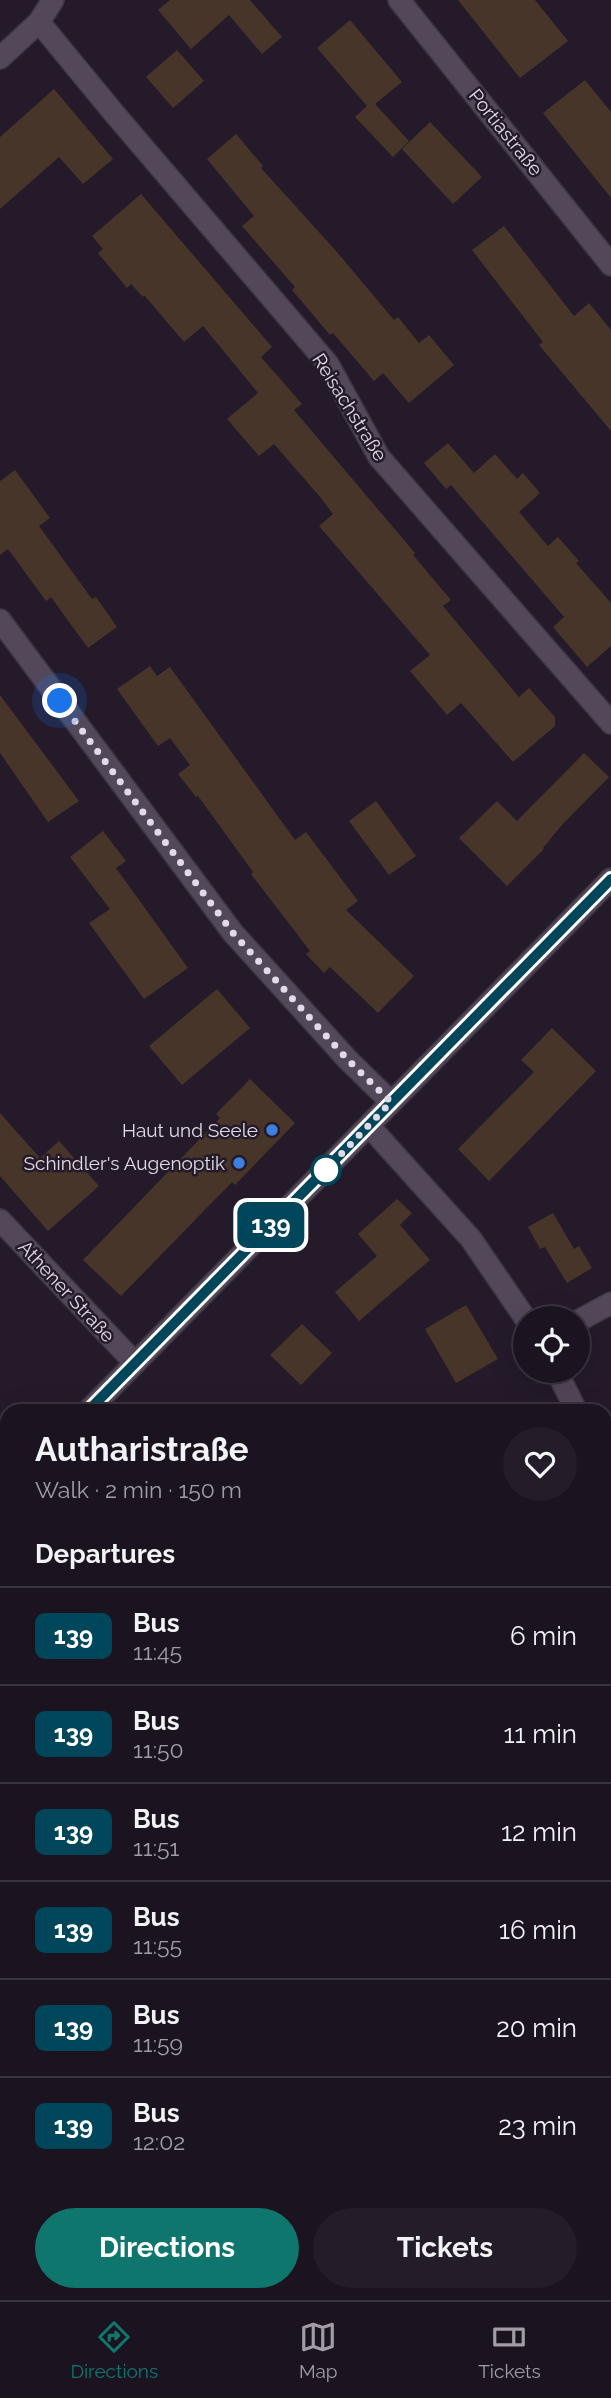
<!DOCTYPE html>
<meta charset="utf-8">
<style>
body{margin:0;font-family:Raleway,sans-serif;background:#241d29;color:#f1f3f6;height:100vh;display:flex;flex-direction:column;font-size:26px;white-space:nowrap}
*{box-sizing:border-box;margin:0}
p{font-size:23px;color:#a09ea5}
.icon{flex:none;width:38px;height:38px;fill:none;stroke:currentColor;stroke-width:2;stroke-linecap:round;stroke-linejoin:round}
.map{position:relative;flex:1;overflow:hidden}
.drawer{position:absolute;left:0px;top:1404px;width:612px;height:898px;display:flex;flex-direction:column;background:#1b1420;border-radius:21px 21px 0 0;box-shadow:0 7px 28px #0002,0 0 0 2px #39333e}
.drawer>*{flex:none}
.badge{padding:0 14px;border-radius:10px;font-size:24px;line-height:46px}
.buttons{position:absolute;left:513px;top:1306px;display:grid;gap:14px}
.buttons a{display:grid;place-items:center;width:77px;height:77px;border-radius:50%;background:#1b1420;box-shadow:0 7px 28px #0002,0 0 0 2px #39333e;font-size:35px}
.you{position:absolute;width:35px;height:35px;margin:-18px;border:5px solid #fff;border-radius:50%;background:#1a73e8;box-shadow:0 0 0 10px #1a73e833}
.map>.badge{position:absolute;translate:-50% -50%;box-shadow:0 0 0 4px #fff}
h2{padding:0 35px;font-size:26px;line-height:63px}
.round{display:grid;place-items:center;flex:none;width:74px;height:74px;border-radius:37px;background:#241d29}
.summary{display:flex;align-items:center;justify-content:space-between;height:119px;padding:0 35px}
h1{font-size:33px;font-weight:700;line-height:52px}
.primary-button{display:flex;gap:14px;margin-top:auto;padding:14px 35px}
.primary-button a{flex:1;height:80px;border-radius:42px;background:#0f766e;color:#fff;font-size:28px;font-weight:700;line-height:80px;text-align:center}
.primary-button a+a{background:#241d29;color:#f1f3f6}
ul{padding:0;list-style:none}
li{display:flex;align-items:center;gap:21px;height:98px;padding:0 35px;border-top:2px solid #39333e}
li div{flex:1}
li b{display:block;font-size:26px}
li em{font-style:normal}
li .badge{min-width:77px;font-weight:700;text-align:center}
.tabs{display:flex;justify-content:space-around;align-items:center;height:98px;border-top:2px solid #39333e;background:#1b1420;font-size:19px;color:#a09ea5}
.tabs a{display:grid;justify-items:center;gap:4px}
.tabs .current{color:#0f766e}
.map>svg:first-child{display:block}
.green{fill:#254322}
.building{fill:#483529}
.lines{fill:none;stroke-linecap:round;stroke-linejoin:round}
.minor-casing{stroke:#3c3441;stroke-width:24}
.tertiary-casing{stroke:#3c3441;stroke-width:24}
.minor{stroke:#53485a;stroke-width:21}
.tertiary{stroke:#53485a;stroke-width:21}
.line-casing{stroke:#fff;stroke-width:16}
.line{stroke:#00465a;stroke-width:10}
.walk{stroke:#e2dbe7;stroke-width:7;stroke-dasharray:0 12.6}
.shop-dot{fill:#3f7fe0;stroke:#241a2a;stroke-width:2.5}
.stop-dot{fill:#fff;stroke:#00465a;stroke-width:3.5}
.labels{text-anchor:middle;stroke-width:5;stroke-linejoin:round;paint-order:stroke}
.street-label{font-size:19px;fill:#e2dbe7;stroke:#241a2a}
.poi-label{font-size:19px;fill:#e2dbe7;stroke:#241a2a;text-anchor:end}
</style>
<div class="map">
<svg width="611" height="2300" viewBox="0 0 611 2300">
<rect width="100%" height="100%" fill="#241a2a"/>
<!-- green -->
<path class="green" d="M291 2294H423L424 2300H292Z"/>
<!-- building -->
<path class="building" d="M170 0H250L282 37 262 54 229 15 191 49 158 10Z
M458 0H535L568 41 520 78Z
M350 20 402 82 375 104 409 141 393 157 355 117 367 106 317 48Z
M177 50 204 81 173 108 146 77Z
M585 80 611 112V198L543 113Z
M54 89 113 159 83 184 59 157 0 209V137Z
M430 122 482 177 453 204 402 149Z
M236 134 263 166 261 168 337 252 394 320 398 317 419 343 429 335 454 365 409 403 383 373 374 381 333 333 330 335 292 290 295 287 242 226 254 216 207 159Z
M141 194 272 347 261 357 302 404 294 410 415 553 413 555 451 600 443 606 519 697 529 688 555 717V726L513 762 461 703 447 715 410 671 430 655 319 526 333 514 321 498 274 444 259 456 227 419 258 393 203 326 184 342 144 295 143 297 131 284 127 288 98 253 103 249 92 236Z
M504 226 574 316 589 303 611 330V431L539 345 543 342 472 250Z
M448 443 474 473 495 454 517 479 523 473 540 493 519 512 548 546 558 537 579 561 576 563 611 603V646L587 667 553 627 564 617 451 485 446 489 424 463Z
M15 470 50 518 39 526 92 599 96 597 117 627 88 648 51 597 46 601 8 549 0 555V481Z
M150 666 157 676 170 667 295 840 306 832 358 901 346 910 414 976 378 1013 330 967 324 973 306 954 310 951 251 874 253 872 198 796 196 797 178 774 190 765 170 738 158 746 117 689Z
M0 695 79 801 48 822 0 753Z
M584 753 609 777 561 826 543 848 544 849 507 886 459 838 497 801 517 821Z
M376 801 416 856 389 875 349 821Z
M103 831 126 861 116 868 188 968 144 999 89 923 110 909 70 857Z
M217 989 250 1028 182 1085 149 1046Z
M552 1028 596 1071 489 1181 458 1149 534 1072 521 1060Z
M250 1079 295 1123 235 1185 232 1182 121 1296 83 1260 220 1118 216 1114Z
M0 1113 40 1158 59 1141 99 1186 48 1231 0 1176Z
M397 1199 412 1213 400 1225 430 1260 359 1321 335 1292 377 1256 358 1234Z
M553 1213 574 1249 579 1246 592 1268 567 1283 545 1247 540 1249 528 1227Z
M466 1305 498 1359 456 1383 425 1329Z
M302 1324 332 1353 301 1385 270 1355Z"/>
<g class="lines">
<defs>
<path id="minor" d="M399 0 611 265
M39 22 113 112 328 364 379 457 611 723
M0 58 39 22 53 0
M0 620 233 933 348 1060 391 1102
M369 1126 471 1239 525 1318
M0 1220 135 1363
M578 1321 611 1303
M556 1370 576 1410
M606 1483 611 1496
M606 1792 611 1790
M0 1981 7 1980
M273 2294 274 2300
M436 2294 437 2300"/>
<path id="tertiary" d="M89 1410 611 879
M0 1498 7 1491"/>
</defs>
<!-- minor casing -->
<use href="#minor" class="minor-casing"/>
<!-- tertiary casing -->
<use href="#tertiary" class="tertiary-casing"/>
<!-- minor -->
<use href="#minor" class="minor"/>
<!-- tertiary -->
<use href="#tertiary" class="tertiary"/>
</g>
<g class="lines">
<defs>
<path id="line" d="M89 1410 611 879"/>
</defs>
<!-- line casing -->
<use href="#line" class="line-casing"/>
<!-- line -->
<use href="#line" class="line"/>
<!-- walk -->
<path class="walk" d="M60 701 233 933 348 1060 391 1102 326 1170"/>
</g>
<!-- markers -->
<g class="shop-dot">
<circle cx="272" cy="1130" r="7"/>
<circle cx="239" cy="1163" r="7"/>
</g>
<circle class="stop-dot" cx="326" cy="1170" r="14"/>
<g class="labels">
<!-- street labels -->
<g class="street-label">
<text transform="translate(506 132) rotate(51)" y="7">Portiastraße</text>
<text transform="translate(350 407) rotate(58)" y="7">Reisachstraße</text>
<text transform="translate(67 1291) rotate(47)" y="7">Athener Straße</text>
</g>
<!-- poi labels -->
<g class="poi-label">
<text x="258" y="1137">Haut und Seele</text>
<text x="225" y="1170">Schindler's Augenoptik</text>
</g>
</g>
</svg>
<div class="buttons">
<a><svg class="icon" aria-label="locate" viewBox="0 0 24 24"><circle cx="12" cy="12" r="6"/><path d="M12 2v4M12 18v4M2 12h4M18 12h4"/></svg></a>
</div>
<div class="you" style="left:60px;top:701px"></div>
<b class="badge" style="left:271px;top:1225px;background:#00465a;color:#fff">139</b>
<section class="drawer">
<div class="summary"><div><h1>Autharistraße</h1><p>Walk · 2 min · 150 m</p></div><a class="round"><svg class="icon" aria-label="heart" viewBox="0 0 24 24"><path d="M12 20l-8-8c-3-5 5-10 8-4 3-6 11-1 8 4z"/></svg></a></div>
<h2>Departures</h2>
<ul>
<li><span class="badge" style="background:#00465a;color:#fff">139</span><div><b>Bus</b><p>11:45</p></div><em>6 min</em></li>
<li><span class="badge" style="background:#00465a;color:#fff">139</span><div><b>Bus</b><p>11:50</p></div><em>11 min</em></li>
<li><span class="badge" style="background:#00465a;color:#fff">139</span><div><b>Bus</b><p>11:51</p></div><em>12 min</em></li>
<li><span class="badge" style="background:#00465a;color:#fff">139</span><div><b>Bus</b><p>11:55</p></div><em>16 min</em></li>
<li><span class="badge" style="background:#00465a;color:#fff">139</span><div><b>Bus</b><p>11:59</p></div><em>20 min</em></li>
<li><span class="badge" style="background:#00465a;color:#fff">139</span><div><b>Bus</b><p>12:02</p></div><em>23 min</em></li>
</ul>
<div class="primary-button"><a>Directions</a><a>Tickets</a></div>
</section>
</div>
<nav class="tabs">
<a class="current"><svg class="icon" aria-label="directions" viewBox="0 0 24 24"><path d="M12 3l9 9-9 9-9-9zM9 14v-3h6M13 9l2 2-2 2"/></svg>Directions</a>
<a><svg class="icon" aria-label="map" viewBox="0 0 24 24"><path d="M3 6l6-2 6 2 6-2v14l-6 2-6-2-6 2zM9 4v14M15 6v14"/></svg>Map</a>
<a><svg class="icon" aria-label="tickets" viewBox="0 0 24 24"><path d="M3 7h18v10H3zM15 7v10"/></svg>Tickets</a>
</nav>
